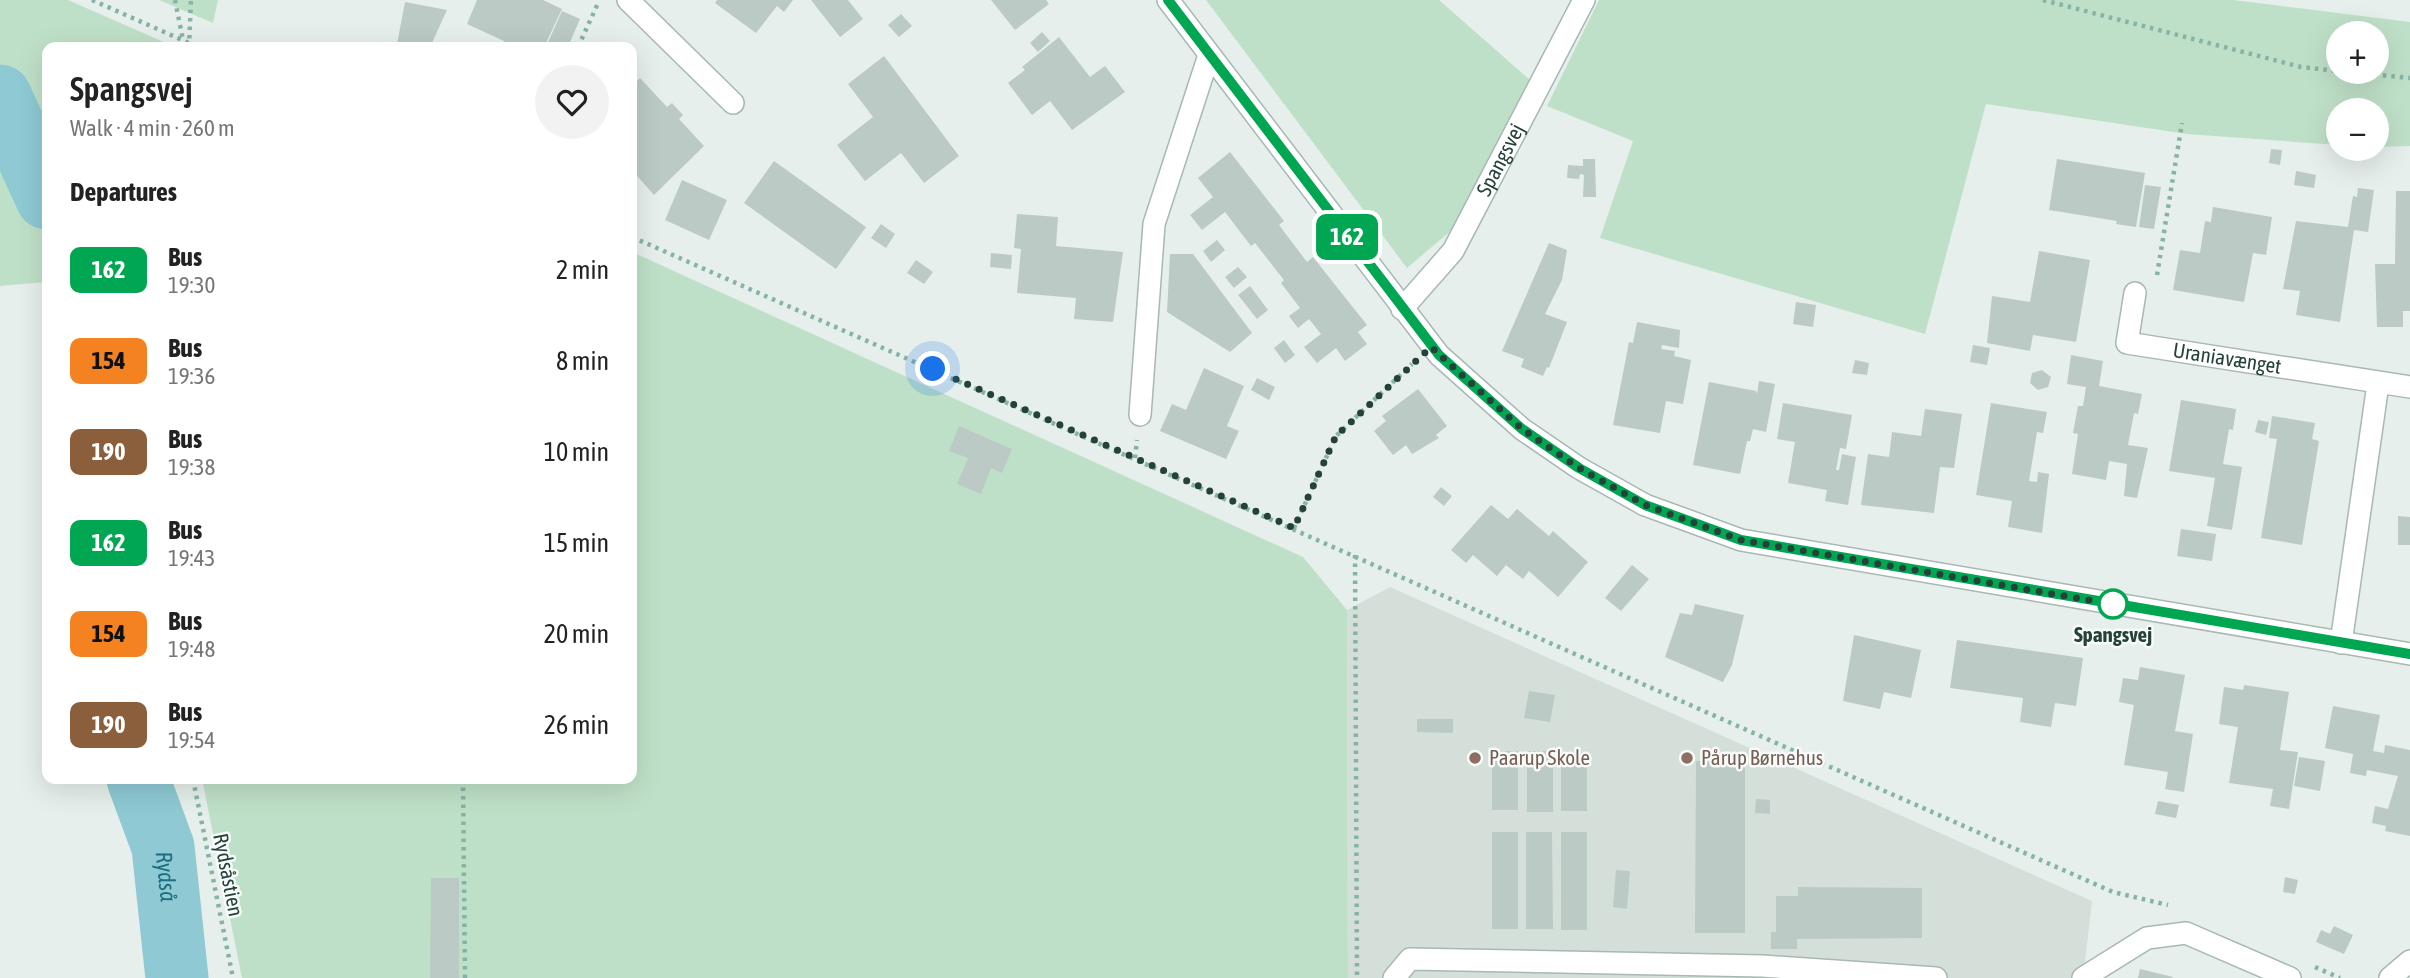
<!DOCTYPE html>
<meta charset="utf-8">
<style>
body{margin:0;font-family:"Asap Condensed",sans-serif;background:#f2f2f2;color:#222;height:100vh;display:flex;flex-direction:column;font-size:26px;white-space:nowrap}
*{box-sizing:border-box;margin:0}
p{font-size:23px;color:#767676}
.icon{flex:none;width:38px;height:38px;fill:none;stroke:currentColor;stroke-width:2;stroke-linecap:round;stroke-linejoin:round}
.map{position:relative;flex:1;overflow:hidden}
.side{position:absolute;left:42px;top:42px;width:595px;height:742px;display:flex;flex-direction:column;background:#fff;border-radius:14px;box-shadow:0 7px 28px #0002}
.side>*{flex:none}
.badge{padding:0 14px;border-radius:10px;font-size:24px;line-height:46px}
.fabs{position:absolute;left:2326px;top:21px;display:grid;gap:14px}
.fabs a{display:grid;place-items:center;width:63px;height:63px;border-radius:50%;background:#fff;box-shadow:0 7px 28px #0002;font-size:35px}
.you{position:absolute;width:35px;height:35px;margin:-18px;border:5px solid #fff;border-radius:50%;background:#1a73e8;box-shadow:0 0 0 10px #1a73e833}
.map>.badge{position:absolute;translate:-50% -50%;box-shadow:0 0 0 4px #fff}
h2{padding:0 28px;font-size:26px;line-height:63px}
.round{display:grid;place-items:center;flex:none;width:74px;height:74px;border-radius:37px;background:#f2f2f2}
.head{display:flex;align-items:center;justify-content:space-between;height:119px;padding:0 28px}
h1{font-size:33px;font-weight:600;line-height:52px}
ul{padding:0;list-style:none}
li{display:flex;align-items:center;gap:21px;height:91px;padding:0 28px}
li div{flex:1}
li b{display:block;font-size:26px}
li em{font-style:normal}
li .badge{min-width:77px;font-weight:700;text-align:center}
.map>svg:first-child{display:block}
.built{fill:#d4dfda}
.green{fill:#bfe0c8;fill-rule:evenodd}
.lines{fill:none;stroke-linecap:round;stroke-linejoin:round}
.river{stroke:#8ec9d4;stroke-width:63}
.building{fill:#bbcac4}
.minor-casing{stroke:#a8b8b2;stroke-width:24}
.path{stroke:#86b3a5;stroke-width:4.5;stroke-dasharray:3.5 5;stroke-linecap:butt}
.minor{stroke:#fff;stroke-width:21}
.line-casing{stroke:#fff;stroke-width:16}
.line{stroke:#00a651;stroke-width:10}
.walk{stroke:#24423a;stroke-width:7;stroke-dasharray:0 12.6}
.stop-dot{fill:#fff;stroke:#00a651;stroke-width:3.5}
.education-dot{fill:#8d6e63;stroke:#f7fbf9;stroke-width:2.5}
.labels{text-anchor:middle;stroke-width:5;stroke-linejoin:round;paint-order:stroke}
.street-label{font-size:21px;fill:#24423a;stroke:#f7fbf9}
.stop-label{font-size:21px;font-weight:bold;fill:#24423a;stroke:#f7fbf9}
.education-label{font-size:21px;fill:#785e54;stroke:#f7fbf9;text-anchor:start}
.water-label{font-size:23px;font-style:italic;fill:#1c6f80;stroke:#f7fbf9}
</style>
<div class="map">
<svg width="2410" height="978" viewBox="0 0 2410 978">
<rect width="100%" height="100%" fill="#e6efeb"/>
<!-- built -->
<path class="built" d="M1390 587 2092 901 2083 978H1348L1347 610Z"/>
<!-- green -->
<path class="green" d="M0 0H68L175 47H47V282L0 286Z
M159 0H218L213 23Z
M1206 0H1439L1530 80 1460 223 1407 268Z
M1599 0H2233L2410 22V146L2377 147 2376 110H2338V145L2187 134 1986 104 1925 334 1600 238 1633 141 1547 106ZM2338 33H2376V72H2338Z
M632 252 1303 557 1347 610 1348 978H242L202 779H632Z"/>
<g class="lines">
<!-- river -->
<g class="river">
<path d="M0 96 47 198"/>
<path id="s1" d="M138 779 163 847 177 978"/>
</g>
</g>
<!-- building -->
<path class="building" d="M477 0H543L562 9 544 47H502L504 41 467 24Z
M717 0H793L784 12 777 6 756 33 715 3Z
M811 0H848L863 19 840 37Z
M991 0H1046L1049 4 1015 30Z
M405 2 447 10 430 47 397 44Z
M562 11 580 19 568 47H546Z
M901 14 912 26 899 37 888 25Z
M1042 32 1050 41 1038 52 1030 43Z
M1059 37 1090 77 1105 66 1125 92 1072 130 1050 101 1032 115 1008 83 1025 70 1022 67Z
M884 56 959 156 924 183 901 153 865 181 837 145 873 117 848 84Z
M640 78 667 107 672 103 683 115 679 119 704 146 654 195 632 170V86Z
M2271 149 2282 150 2280 165 2269 163Z
M1230 152 1284 221 1279 225 1307 262 1313 257 1367 325 1358 332 1367 344 1345 361 1336 348 1317 363 1304 347 1321 334 1309 319 1298 328 1289 316 1300 308 1281 283 1284 280 1255 243 1251 246 1225 212 1202 230 1190 215 1213 197 1198 178Z
M1583 159H1595L1596 197H1583L1584 175 1580 174 1579 179 1567 178 1568 165 1583 166Z
M2057 159 2145 173 2136 227 2116 224 2117 221 2049 210Z
M774 161 866 227 836 269 744 203Z
M2296 171 2316 175 2314 188 2294 185Z
M682 180 727 200 709 240 665 220Z
M2145 185 2161 187 2154 229 2139 227Z
M2358 188 2374 190 2368 232 2354 230 2340 322 2296 315 2300 291 2283 289 2296 221 2348 227 2353 196 2357 197Z
M2396 191H2410V311H2403V327H2377L2375 264H2395Z
M2213 207 2272 217 2266 255 2253 253 2244 302 2173 290 2180 250 2200 253 2205 221 2211 222Z
M1017 214 1058 217 1056 246 1123 252 1113 322 1074 319 1076 298 1017 293 1021 249 1014 248Z
M881 224 895 234 886 248 871 238Z
M1217 240 1225 250 1211 262 1203 251Z
M1549 243 1567 250 1562 280 1545 314 1567 322 1549 368 1547 367 1543 376 1521 367 1524 359 1502 351Z
M2039 251 2090 260 2076 342 2033 335 2030 351 1987 343 1992 296 2030 302Z
M991 253 1012 255 1011 269 990 267Z
M1170 254H1193L1252 333 1230 352 1167 312Z
M916 260 933 272 924 284 907 273Z
M1238 267 1247 277 1234 288 1225 277Z
M1250 286 1268 310 1257 319 1238 295Z
M1796 302 1816 305 1813 327 1793 324Z
M1637 322 1680 330 1679 348 1662 345 1661 349 1675 351 1674 356 1691 360 1683 404 1666 401 1660 433 1613 425 1629 342 1633 343Z
M1284 340 1295 355 1285 363 1274 348Z
M1973 345 1990 348 1987 365 1970 362Z
M2071 355 2103 361 2099 386 2142 394 2138 414 2134 413 2128 445 2148 448 2137 498 2124 496 2127 464 2109 461 2106 480 2072 474 2078 434 2073 433 2078 406H2083L2086 387 2067 384Z
M1855 360 1869 363 1867 375 1852 373Z
M1204 368 1244 386 1227 426 1239 431 1226 459 1160 431 1172 404 1186 410Z
M2042 370 2051 377 2048 387 2038 390 2030 383 2032 373Z
M1257 378 1275 387 1269 400 1251 390Z
M1759 381 1775 384 1766 432 1753 429 1750 441H1747L1740 474 1693 465 1709 382 1756 391 1757 394Z
M1418 389 1447 426 1436 435 1439 438 1412 454 1406 445 1393 455 1374 431 1386 421 1382 416Z
M2181 400 2236 409 2233 430 2229 429 2223 464 2242 467 2232 530 2207 526 2215 478 2169 471Z
M1783 403 1852 415 1846 449 1840 448 1836 470H1839L1842 454 1856 457 1848 505 1825 501 1827 490 1788 483 1795 442 1777 439Z
M1991 403 2047 412 2043 433 2037 432 2029 481 2037 482 2038 472 2049 474 2042 533 2008 527 2012 501 1976 495Z
M1925 409 1962 414 1954 468 1940 467 1934 513 1861 505 1868 454 1889 457 1892 432 1921 436Z
M2272 416 2315 423 2312 439 2319 441 2302 545 2261 538 2277 439 2269 438Z
M2258 420 2269 422 2266 435 2255 432Z
M959 426 1012 449 1002 473 991 468 981 494 957 484 968 458 949 451Z
M1441 487 1452 496 1444 506 1433 497Z
M1491 505 1508 519 1517 509 1549 536 1553 531 1588 562 1558 597 1529 571 1523 579 1506 565 1497 576 1473 555 1466 563 1451 550Z
M2398 516 2410 517V545H2398Z
M2181 529 2216 534 2212 561 2177 556Z
M1632 565 1649 579 1621 611 1605 598Z
M1695 604 1744 615 1732 665 1723 682 1665 657 1680 613 1692 615Z
M1854 635 1921 650 1911 698 1884 692 1880 709 1843 701Z
M1957 640 2083 658 2076 706 2055 703 2051 727 2020 722 2023 698 1950 688Z
M2140 667 2185 675 2175 731 2193 734 2184 792 2165 789 2168 772 2124 765 2134 705 2119 702 2123 678 2138 680Z
M2244 685 2289 692 2280 750 2298 752 2289 809 2270 806 2273 789 2229 783 2238 727 2219 724 2224 687 2243 690Z
M1529 691 1555 695 1550 722 1524 718Z
M2333 706 2380 715 2373 751 2384 753 2385 745 2410 750V836L2385 831 2386 826 2372 823 2375 806 2388 809 2398 776 2367 770 2366 776 2350 773 2353 754 2325 748Z
M1417 719H1453V733L1417 732Z
M1492 751H1518V810H1492Z
M1527 751H1553V812H1527Z
M1561 752H1587V811H1561Z
M2299 757 2325 761 2320 791 2294 786Z
M1696 761 1745 762V933H1695Z
M1756 799 1770 800V814L1755 813Z
M2158 801 2179 805 2176 818 2155 814Z
M1492 832H1518V929H1492Z
M1526 832H1552L1553 929H1526Z
M1561 832H1587V930H1561Z
M1616 870 1630 871 1627 909 1613 907Z
M2285 877 2298 880 2295 894 2283 892Z
M431 878H459V978H430Z
M1798 887 1922 888V938L1797 939V949H1771V932H1776V896H1798Z
M2334 926 2353 935 2344 954 2316 942 2321 930 2330 934Z
M2140 969 2173 977 2172 978H2138Z"/>
<g class="lines">
<defs>
<g id="minor">
<path d="M628 0 733 103"/>
<path d="M1168 0 1439 355 1522 429 1579 468 1645 505 1741 540 2410 654"/>
<path id="s2" d="M2135 293 2127 343 2410 387"/>
<path id="s3" d="M1402 309 1453 251 1584 0"/>
<path d="M1140 415 1154 224 1209 55"/>
<path d="M2341 643 2378 384"/>
<path d="M1394 978 1410 959 1762 966 1936 978"/>
<path d="M2083 978 2147 938 2186 933 2290 978"/>
<path d="M2390 978 2410 961"/>
</g>
</defs>
<!-- minor casing -->
<use href="#minor" class="minor-casing"/>
<!-- path -->
<path class="path" d="M92 0 198 47
M175 0 183 40
M2043 0 2301 67 2338 71
M180 47 184 41
M189 47 191 0
M578 47 599 1
M2349 72 2410 78
M632 237 2113 892 2168 905
M2157 275 2182 123
M1135 458 1137 440
M1294 528 1336 436 1412 364
M1355 555 1357 978
M193 779 233 978
M463 779 465 978
M2315 967 2340 978"/>
<!-- minor -->
<use href="#minor" class="minor"/>
</g>
<g class="lines">
<defs>
<path id="line" d="M1168 0 1439 355 1522 429 1579 468 1645 505 1741 540 2410 654"/>
</defs>
<!-- line casing -->
<use href="#line" class="line-casing"/>
<!-- line -->
<use href="#line" class="line"/>
<!-- walk -->
<path class="walk" d="M933 369 1294 528 1336 436 1431 347 1522 429 1579 468 1645 505 1741 540 2123 606 2113 604"/>
</g>
<!-- markers -->
<circle class="stop-dot" cx="2113" cy="604" r="14"/>
<g class="education-dot">
<circle cx="1475" cy="758" r="7"/>
<circle cx="1687" cy="758" r="7"/>
</g>
<g class="labels">
<!-- street labels -->
<g class="street-label">
<text dy="7" stroke="none"><textPath href="#s3" startOffset="180">Spangsvej</textPath></text>
<text dy="7" stroke="none"><textPath href="#s2" startOffset="152">Uraniavænget</textPath></text>
<text transform="translate(228 875) rotate(79)" y="7">Rydsåstien</text>
</g>
<!-- stop labels -->
<g class="stop-label">
<text x="2113" y="642">Spangsvej</text>
</g>
<!-- education labels -->
<g class="education-label">
<text x="1489" y="765">Paarup Skole</text>
<text x="1701" y="765">Pårup Børnehus</text>
</g>
<!-- water labels -->
<g class="water-label">
<text dy="8" stroke="none"><textPath href="#s1" startOffset="102">Rydså</textPath></text>
</g>
</g>
</svg>
<div class="fabs">
<a>+</a>
<a>−</a>
</div>
<div class="you" style="left:933px;top:369px"></div>
<b class="badge" style="left:1347px;top:237px;background:#00a651;color:#fff">162</b>
<section class="side">
<div class="head"><div><h1>Spangsvej</h1><p>Walk · 4 min · 260 m</p></div><a class="round"><svg class="icon" aria-label="heart" viewBox="0 0 24 24"><path d="M12 20l-8-8c-3-5 5-10 8-4 3-6 11-1 8 4z"/></svg></a></div>
<h2>Departures</h2>
<ul>
<li><span class="badge" style="background:#00a651;color:#fff">162</span><div><b>Bus</b><p>19:30</p></div><em>2 min</em></li>
<li><span class="badge" style="background:#f58220;color:#111">154</span><div><b>Bus</b><p>19:36</p></div><em>8 min</em></li>
<li><span class="badge" style="background:#8b5e3c;color:#fff">190</span><div><b>Bus</b><p>19:38</p></div><em>10 min</em></li>
<li><span class="badge" style="background:#00a651;color:#fff">162</span><div><b>Bus</b><p>19:43</p></div><em>15 min</em></li>
<li><span class="badge" style="background:#f58220;color:#111">154</span><div><b>Bus</b><p>19:48</p></div><em>20 min</em></li>
<li><span class="badge" style="background:#8b5e3c;color:#fff">190</span><div><b>Bus</b><p>19:54</p></div><em>26 min</em></li>
</ul>
</section>
</div>
